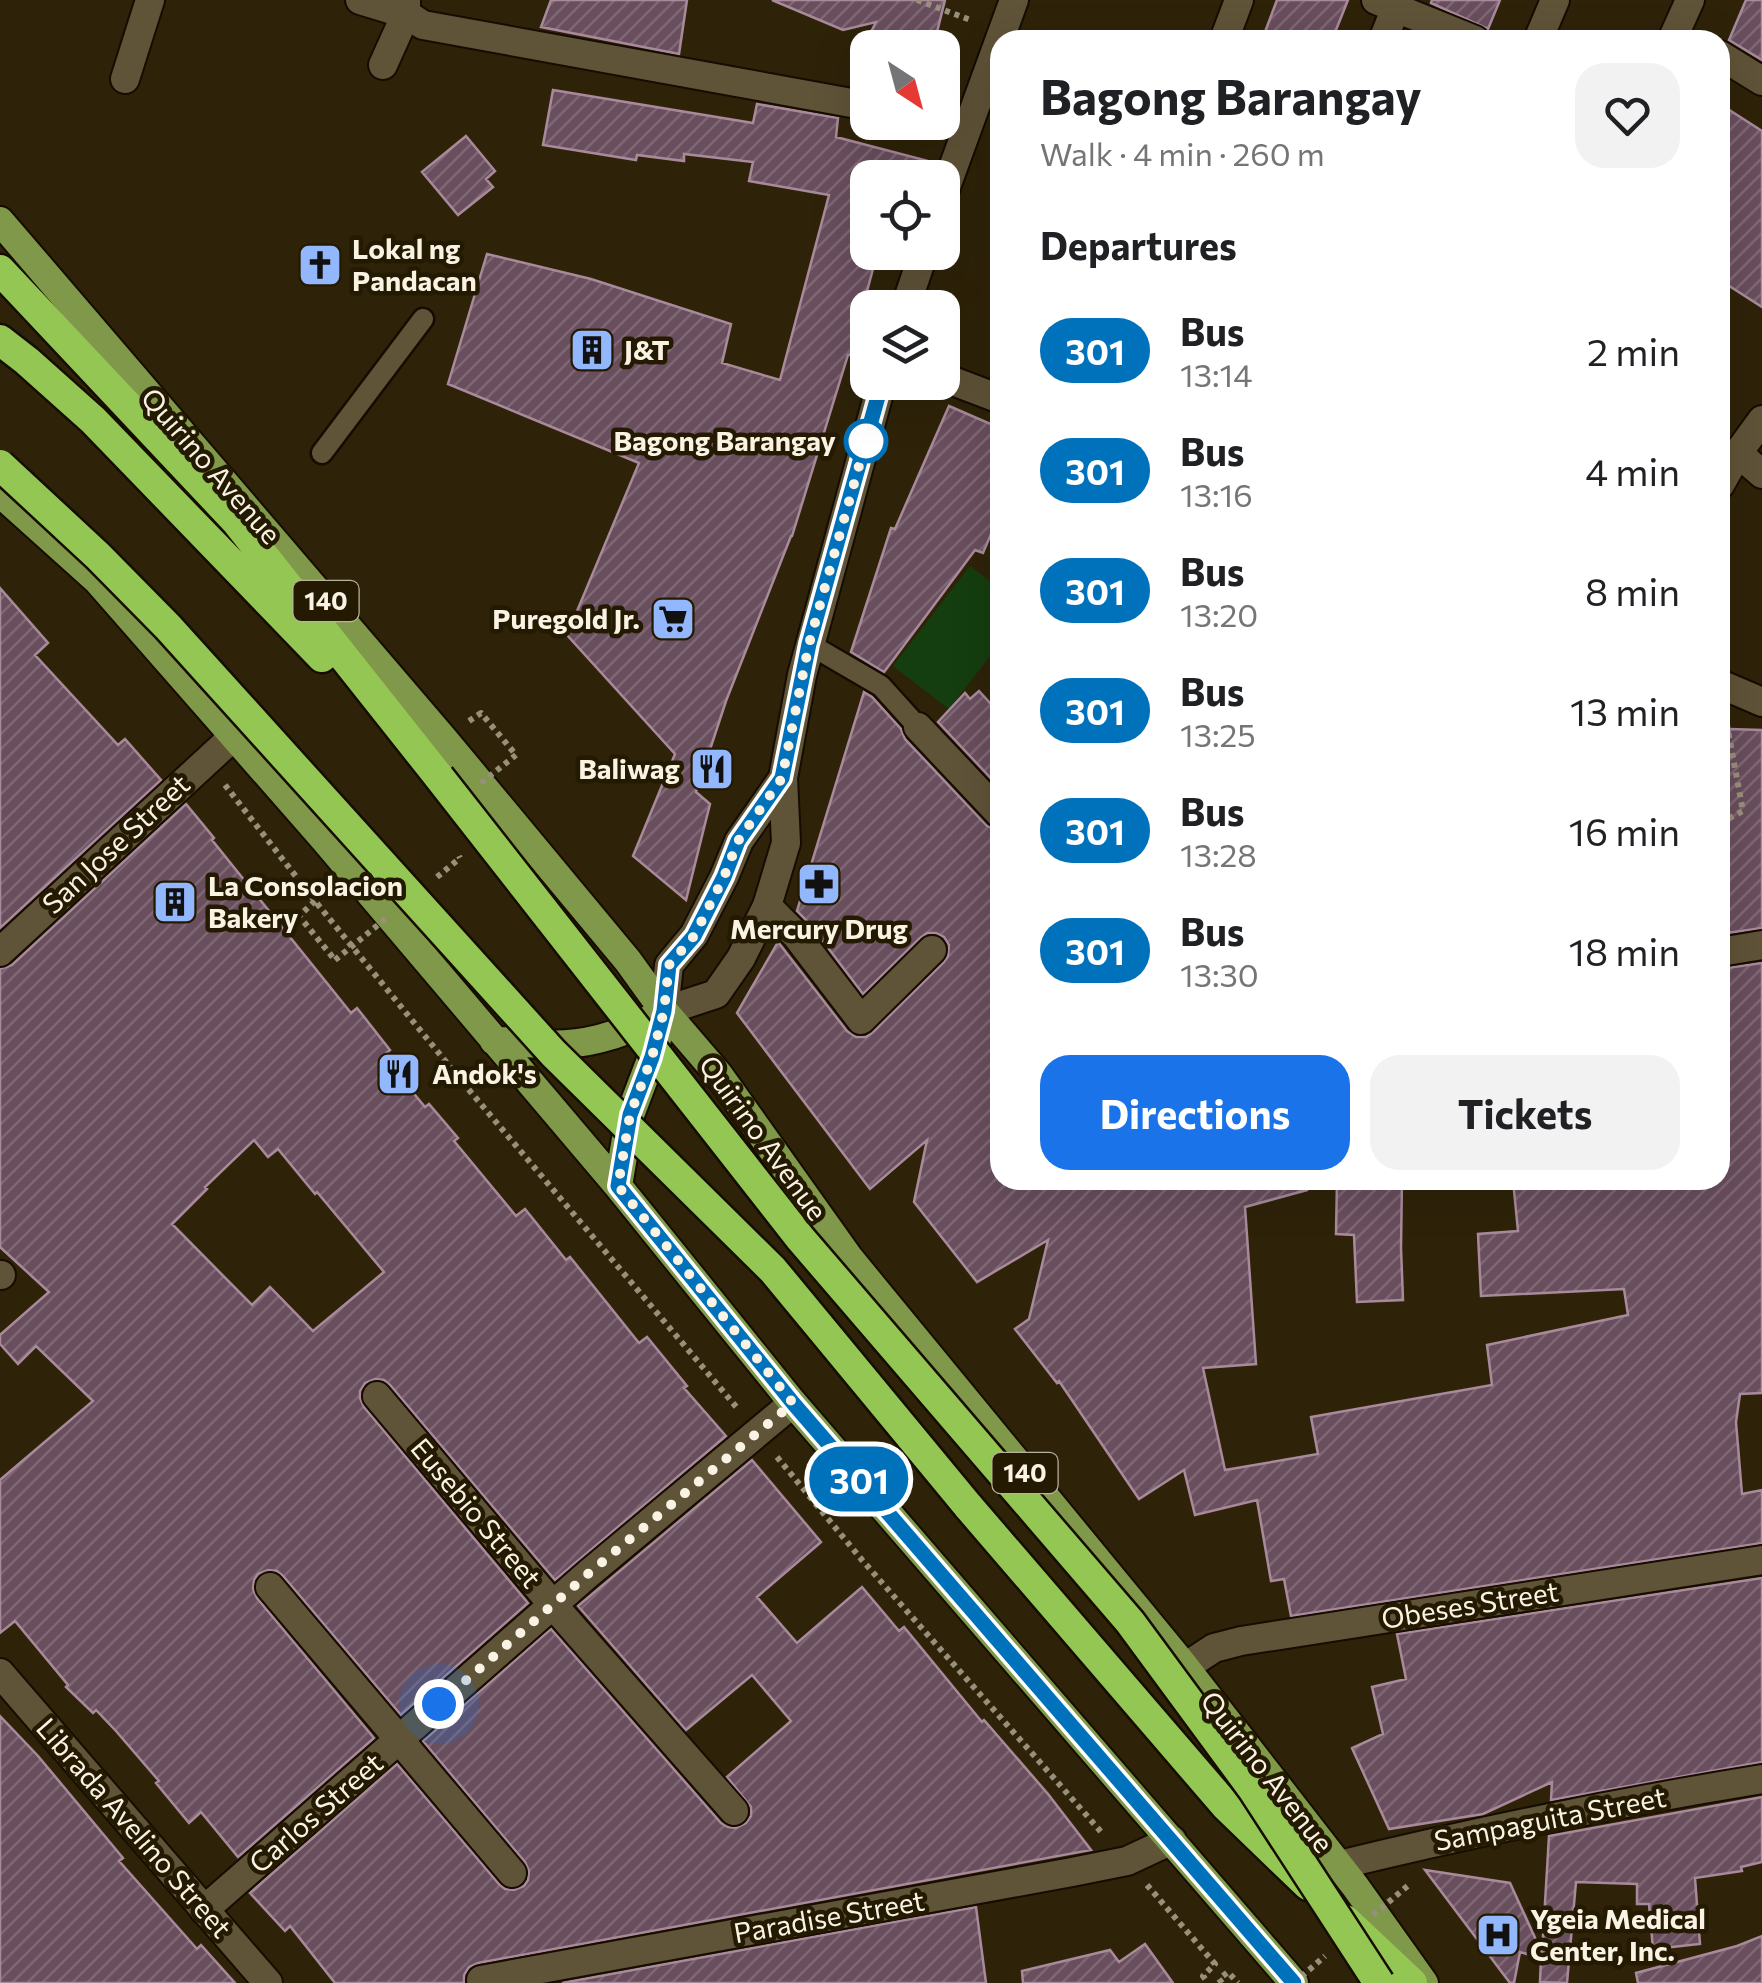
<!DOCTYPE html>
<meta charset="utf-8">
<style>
body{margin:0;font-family:Commissioner,sans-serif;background:#f2f2f2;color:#202124;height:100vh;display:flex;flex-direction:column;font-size:38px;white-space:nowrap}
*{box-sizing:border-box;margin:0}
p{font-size:32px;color:#757577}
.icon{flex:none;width:55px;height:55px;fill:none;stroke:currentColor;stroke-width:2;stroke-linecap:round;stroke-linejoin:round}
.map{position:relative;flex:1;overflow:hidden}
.drawer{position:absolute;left:990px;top:30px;width:740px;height:1160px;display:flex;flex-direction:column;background:#fff;border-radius:30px;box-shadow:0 10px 40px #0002}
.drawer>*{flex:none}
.badge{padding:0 20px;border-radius:32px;font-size:35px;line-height:65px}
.needle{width:65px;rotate:144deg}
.controls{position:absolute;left:850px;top:30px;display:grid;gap:20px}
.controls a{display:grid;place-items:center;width:110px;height:110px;border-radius:20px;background:#fff;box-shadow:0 10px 40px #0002;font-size:50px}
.you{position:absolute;width:50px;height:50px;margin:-25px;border:8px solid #fff;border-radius:50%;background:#1a73e8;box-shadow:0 0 0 15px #1a73e833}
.map>.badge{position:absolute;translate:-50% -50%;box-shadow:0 0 0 5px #fff}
h2{padding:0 50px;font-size:38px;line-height:90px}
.round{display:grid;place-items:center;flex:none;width:105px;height:105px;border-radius:30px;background:#f2f2f2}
.head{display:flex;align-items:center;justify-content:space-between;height:170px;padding:0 50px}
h1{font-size:48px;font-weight:700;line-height:75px}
.button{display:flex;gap:20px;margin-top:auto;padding:20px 50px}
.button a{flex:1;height:115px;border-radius:30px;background:#1a73e8;color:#fff;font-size:40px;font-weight:700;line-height:115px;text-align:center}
.button a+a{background:#f2f2f2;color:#202124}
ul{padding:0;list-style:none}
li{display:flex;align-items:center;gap:30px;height:120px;padding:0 50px}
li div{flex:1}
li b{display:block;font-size:38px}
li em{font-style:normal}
li .badge{min-width:110px;font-weight:700;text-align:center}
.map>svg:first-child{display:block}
.pitch{fill:#143e0f}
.building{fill:url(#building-hatch);stroke:#a98a9b;stroke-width:2.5;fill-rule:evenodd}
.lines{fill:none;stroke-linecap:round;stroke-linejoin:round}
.service-casing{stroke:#160c00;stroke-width:25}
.pedestrian-casing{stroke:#160c00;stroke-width:32}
.minor-casing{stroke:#160c00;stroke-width:32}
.tertiary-casing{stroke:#160c00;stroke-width:32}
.primary-casing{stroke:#160c00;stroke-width:32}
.motorway-casing{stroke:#160c00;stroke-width:35}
.path{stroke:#99907c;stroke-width:6;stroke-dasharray:5 5;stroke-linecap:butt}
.service{stroke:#5f5338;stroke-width:20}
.pedestrian{stroke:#5f5338;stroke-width:28}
.minor{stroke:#5f5338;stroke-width:28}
.tertiary{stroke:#5f5338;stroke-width:28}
.primary{stroke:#7f9849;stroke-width:28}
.motorway{stroke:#94c654;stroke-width:30}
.motorway-bridge-casing{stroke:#160c00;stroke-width:35;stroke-linecap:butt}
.path-bridge{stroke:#99907c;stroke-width:6;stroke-dasharray:5 5;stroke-linecap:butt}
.motorway-bridge{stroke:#94c654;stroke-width:30}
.line-casing{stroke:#fff;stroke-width:22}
.line{stroke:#0072bc;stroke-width:15}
.walk{stroke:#faf3e4;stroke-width:10;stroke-dasharray:0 18}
.stop-dot{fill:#fff;stroke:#0072bc;stroke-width:5}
.labels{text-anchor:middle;stroke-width:9;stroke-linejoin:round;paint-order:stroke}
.shield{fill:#241a01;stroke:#bab2a0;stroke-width:2.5}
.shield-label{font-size:25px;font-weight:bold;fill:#faf3e4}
.poi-label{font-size:28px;font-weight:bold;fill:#faf3e4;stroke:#241a01;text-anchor:start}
.stop-label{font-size:28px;font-weight:bold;fill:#faf3e4;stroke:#241a01;text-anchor:end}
.street-label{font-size:28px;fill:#faf3e4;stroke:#241a01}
</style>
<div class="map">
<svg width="1762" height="1983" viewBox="0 0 1762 1983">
<defs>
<pattern id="building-hatch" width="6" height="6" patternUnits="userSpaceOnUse" patternTransform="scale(2.5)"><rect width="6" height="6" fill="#694e5d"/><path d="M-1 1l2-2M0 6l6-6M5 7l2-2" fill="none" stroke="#7f6874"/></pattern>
</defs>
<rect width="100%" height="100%" fill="#2e2309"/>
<!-- pitch -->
<path class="pitch" d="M970 566 1000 589V643L949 709 893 666Z"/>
<!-- building -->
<path class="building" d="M551 0H687L679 54 541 27Z
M772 0H945L933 48H863L876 22 843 30Z
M1277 0H1348L1332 40H1262Z
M1432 0H1500L1488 29 1431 3Z
M1746 0H1762V60L1729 40Z
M553 90 753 123 757 104 838 118 836 137 936 163 931 178H868V263L874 265 850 355H848L792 536H791L726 701 696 792 710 804 686 900 633 856 675 754 567 635 639 463 448 384 487 254 591 279 731 324 722 363 780 380 829 195 749 181 753 162 684 154V161L637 155 636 160 543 145Z
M1720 104 1762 131V307L1720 280Z
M466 136 495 171 486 179 493 187 458 215 422 172Z
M949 406 1000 428V513L983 553 975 550 884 672 851 652 891 528 895 529Z
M0 588 48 643 35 655 118 745 125 739 161 780 0 928Z
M979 691 1000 714V788L938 722 965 693 970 699Z
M864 692 872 697 901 729 905 739 987 826 1000 831V1180H1305L1307 1190 1245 1207 1256 1364 1203 1368 1225 1470 1318 1454 1311 1417 1492 1385 1487 1345 1628 1315 1624 1289 1481 1296 1478 1234 1518 1231 1513 1180H1720V969L1762 963V1393L1740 1394 1736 1422 1742 1494 1762 1490V1543L1291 1616 1284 1579 1271 1581 1257 1500 1195 1515 1184 1470 1139 1499 1059 1381 1057 1383 1015 1329 1029 1319 1048 1240 977 1282 914 1202 927 1140 870 1189 737 1013 778 942 847 1031 856 1037H866L873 1032 944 962 948 956 949 945 944 937 936 933H927L920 938 863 994 810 924 797 911Z
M1729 729 1762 730V928L1720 934V736L1730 734Z
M186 804 214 838 212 840 351 1013 357 1008 390 1050 383 1056 425 1107 429 1104 458 1138 454 1141 516 1216 525 1209 566 1260 570 1257 639 1343 647 1337 687 1386 684 1388 726 1436 555 1580 390 1385 384 1380 375 1379 365 1383 360 1391V1398L364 1407 528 1603 401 1715 283 1576 277 1571 268 1570 258 1574 254 1580 253 1589 257 1598 374 1738 238 1857 201 1812 189 1823 156 1783 159 1781 116 1731 96 1710 93 1713 66 1687 68 1685 15 1621 0 1633V1480L93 1401 36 1346 18 1364 0 1344V1335L49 1292 0 1247V969L12 965ZM254 1140 268 1157 278 1149 315 1194 317 1192 384 1272 313 1331 270 1287 252 1305 172 1224 207 1189 205 1187Z
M1337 1180H1402L1401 1248 1403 1300 1357 1302 1354 1235 1336 1234Z
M752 1460 821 1542 757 1597 797 1643 862 1587 899 1631 904 1627 982 1722 984 1720 1048 1794 1091 1850 478 1963 469 1967 464 1975V1983H335L290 1926 285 1931 250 1893 397 1764 499 1884 505 1889 514 1890 524 1886 528 1880 529 1871 525 1862 423 1741 551 1629 721 1823 728 1827 736 1828 746 1823 751 1816V1807L727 1777 791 1721 752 1675 686 1730 578 1606Z
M1762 1578V1762L1551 1800 1552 1782 1483 1814 1389 1829 1352 1748 1383 1734 1372 1687 1406 1679 1397 1634Z
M0 1716 38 1756 123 1858 119 1861 197 1949 201 1945 235 1983H0Z
M1762 1797V1862L1741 1867 1742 1871 1695 1878 1700 1944 1653 1949 1649 1904H1637V1884L1576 1882 1567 1983 1540 1982 1541 1958 1520 1952 1514 1983H1510L1425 1870 1510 1883 1542 1953 1549 1836Z
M976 1907 986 1983H562Z
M1762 1936V1983H1638L1636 1973 1737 1946Z
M1145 1944 1173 1983H1023L1022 1971 1110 1950 1119 1962Z"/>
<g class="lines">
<defs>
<path id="service" d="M322 453 423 319
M809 644 881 686 918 727"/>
<path id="pedestrian" d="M360 0 406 14 383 65
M125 79 150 0
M918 727 1000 814
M767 906 796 935 861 1020 932 950
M1720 952 1762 945
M481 1980 1072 1872 1127 1861 1172 1840"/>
<path id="minor" d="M406 0V14L423 25 868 106
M1376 0 1475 40
M1224 40 1239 0
M1383 40 1399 0
M1538 40 1555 0
M1672 40 1690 0
M1720 55 1762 81
M942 121 967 127
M942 377 1000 399
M1738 453 1762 474
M1720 485 1738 453 1762 420
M1720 684 1762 702
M0 952 233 737
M0 1275H1
M377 1396 553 1605 734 1811
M270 1587 512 1873
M1185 1667 1214 1648 1241 1641 1762 1560
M1339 1865C1479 1831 1620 1802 1762 1779
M204 1910 588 1574 793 1403"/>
<path id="tertiary" d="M942 198 1014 0
M905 308 924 252
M783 778 739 841 724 877 694 935 669 965 664 1011 716 994 741 958 767 906 786 843 783 778 802 675 882 382
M0 1673 268 1983"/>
<path id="primary" d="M0 221 442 737 628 961 664 1011 719 1075 850 1259 1185 1667 1355 1886 1424 1983
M0 493 97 580 324 839 618 1186 793 1403 1294 1983
M494 1041C511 1040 524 1044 541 1044 580 1047 620 1036 654 1017
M618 1186 630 1115 652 1057 659 1032"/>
<path id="motorway" d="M0 270 236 521 439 777
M0 340 27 361 93 420 322 657
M968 1506 1226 1806 1308 1885
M1345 1920 1412 1983"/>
</defs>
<!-- service casing -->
<use href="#service" class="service-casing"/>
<!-- pedestrian casing -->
<use href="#pedestrian" class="pedestrian-casing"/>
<!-- minor casing -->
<use href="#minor" class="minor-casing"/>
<!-- tertiary casing -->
<use href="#tertiary" class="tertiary-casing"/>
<!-- primary casing -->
<use href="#primary" class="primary-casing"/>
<!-- motorway casing -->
<use href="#motorway" class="motorway-casing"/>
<!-- path -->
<path class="path" d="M917 0 973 21
M469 721 481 713 516 755
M225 785 315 901 464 1084 738 1409
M1720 823 1743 811 1726 720
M315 901 299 916 335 960
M777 1457 862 1560 1103 1834
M1147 1885 1215 1964 1203 1976 1208 1983
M1222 1983 1219 1979 1228 1972 1238 1983"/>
<!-- service -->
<use href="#service" class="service"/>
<!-- pedestrian -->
<use href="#pedestrian" class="pedestrian"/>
<!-- minor -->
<use href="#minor" class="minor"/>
<!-- tertiary -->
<use href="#tertiary" class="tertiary"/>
<!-- primary -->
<use href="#primary" class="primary"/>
<!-- motorway -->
<use href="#motorway" class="motorway"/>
<defs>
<path id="motorway-bridge" d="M0 465 98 556 168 627 553 1053 773 1270 968 1506
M439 777 800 1238 1130 1622 1253 1789 1379 1983"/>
</defs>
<!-- motorway-bridge casing -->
<use href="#motorway-bridge" class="motorway-bridge-casing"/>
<!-- path-bridge -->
<path class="path-bridge" d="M481 783 516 755
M437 877 460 858 459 856
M335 960 389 916
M1373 1915 1410 1884
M1294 1983 1325 1956"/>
<!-- motorway-bridge -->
<use href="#motorway-bridge" class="motorway-bridge"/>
</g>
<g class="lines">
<defs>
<path id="line" d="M882 382 809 644 782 778 738 841 724 877 694 936 669 965 664 1011 652 1057 630 1115 618 1186 793 1403 1294 1983"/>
</defs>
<!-- line casing -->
<use href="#line" class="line-casing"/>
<!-- line -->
<use href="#line" class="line"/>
<!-- walk -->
<path class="walk" d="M439 1704 588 1574 793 1403 618 1186 630 1115 652 1057 664 1011 669 965 694 936 724 877 738 841 782 778 809 644 866 441"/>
</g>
<!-- icons -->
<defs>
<symbol id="church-square" viewBox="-11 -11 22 22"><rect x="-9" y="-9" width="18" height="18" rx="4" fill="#93b7fd" stroke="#241a01"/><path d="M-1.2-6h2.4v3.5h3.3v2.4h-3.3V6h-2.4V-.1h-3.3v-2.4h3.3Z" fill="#111"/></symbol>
<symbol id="building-square" viewBox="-11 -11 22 22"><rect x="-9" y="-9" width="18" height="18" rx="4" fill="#93b7fd" stroke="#241a01"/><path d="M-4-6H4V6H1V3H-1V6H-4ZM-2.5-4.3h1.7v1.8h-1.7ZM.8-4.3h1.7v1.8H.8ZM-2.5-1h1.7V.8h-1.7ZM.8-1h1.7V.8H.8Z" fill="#111"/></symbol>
<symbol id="supermarket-square" viewBox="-11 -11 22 22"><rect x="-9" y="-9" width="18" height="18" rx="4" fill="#93b7fd" stroke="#241a01"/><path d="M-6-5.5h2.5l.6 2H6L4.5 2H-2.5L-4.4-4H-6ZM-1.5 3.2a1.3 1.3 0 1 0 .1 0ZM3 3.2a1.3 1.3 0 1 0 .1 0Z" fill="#111"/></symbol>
<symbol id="restaurant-square" viewBox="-11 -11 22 22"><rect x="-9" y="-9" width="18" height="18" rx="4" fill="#93b7fd" stroke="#241a01"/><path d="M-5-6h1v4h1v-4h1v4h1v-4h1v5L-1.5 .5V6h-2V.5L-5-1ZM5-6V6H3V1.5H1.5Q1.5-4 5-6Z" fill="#111"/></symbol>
<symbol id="pharmacy-square" viewBox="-11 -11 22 22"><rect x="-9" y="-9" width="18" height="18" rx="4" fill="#93b7fd" stroke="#241a01"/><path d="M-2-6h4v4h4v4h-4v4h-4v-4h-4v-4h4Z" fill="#111"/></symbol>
<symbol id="hospital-square" viewBox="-11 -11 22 22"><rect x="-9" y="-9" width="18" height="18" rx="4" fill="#93b7fd" stroke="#241a01"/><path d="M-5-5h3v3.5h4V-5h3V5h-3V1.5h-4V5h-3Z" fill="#111"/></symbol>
</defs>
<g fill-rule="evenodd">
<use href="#church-square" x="295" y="240" width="50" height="50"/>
<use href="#building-square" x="567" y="325" width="50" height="50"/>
<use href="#supermarket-square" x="648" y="594" width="50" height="50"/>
<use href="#restaurant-square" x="687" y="744" width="50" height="50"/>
<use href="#pharmacy-square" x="794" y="859" width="50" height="50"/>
<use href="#building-square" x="150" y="877" width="50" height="50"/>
<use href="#restaurant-square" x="374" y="1049" width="50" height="50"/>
<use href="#hospital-square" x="1473" y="1910" width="50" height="50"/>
</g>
<!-- markers -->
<circle class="stop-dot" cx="866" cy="441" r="20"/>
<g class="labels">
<!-- shield labels -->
<g class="shield">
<rect x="293.5" y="581" width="65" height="40" rx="8"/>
<rect x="992.5" y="1453" width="65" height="40" rx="8"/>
</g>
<g class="shield-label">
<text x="326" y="610">140</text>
<text x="1025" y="1482">140</text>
</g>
<!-- poi labels -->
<g class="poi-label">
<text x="352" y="259">Lokal ng<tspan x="352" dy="32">Pandacan</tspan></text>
<text x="624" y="360">J&amp;T</text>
<text x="640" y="629" text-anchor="end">Puregold Jr.</text>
<text x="680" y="779" text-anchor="end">Baliwag</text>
<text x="208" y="896">La Consolacion<tspan x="208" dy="32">Bakery</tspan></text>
<text x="819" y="939" text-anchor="middle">Mercury Drug</text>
<text x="432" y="1084">Andok's</text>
<text x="1530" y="1929">Ygeia Medical<tspan x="1530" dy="32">Center, Inc.</tspan></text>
</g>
<!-- stop labels -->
<g class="stop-label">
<text x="836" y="451">Bagong Barangay</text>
</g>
<!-- street labels -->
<g class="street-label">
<text transform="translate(211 466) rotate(49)" y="10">Quirino Avenue</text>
<text transform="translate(116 844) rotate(-43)" y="10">San Jose Street</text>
<text transform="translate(763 1138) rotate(54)" y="10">Quirino Avenue</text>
<text transform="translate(476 1513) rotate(50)" y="10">Eusebio Street</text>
<text transform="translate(1470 1605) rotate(-9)" y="10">Obeses Street</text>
<text transform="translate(1267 1772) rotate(52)" y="10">Quirino Avenue</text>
<text transform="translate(316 1813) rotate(-41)" y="10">Carlos Street</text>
<text transform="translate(1550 1819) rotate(-11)" y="10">Sampaguita Street</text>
<text transform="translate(134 1828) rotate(49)" y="10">Librada Avelino Street</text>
<text transform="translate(829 1917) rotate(-10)" y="10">Paradise Street</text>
</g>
</g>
</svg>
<div class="controls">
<a><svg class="needle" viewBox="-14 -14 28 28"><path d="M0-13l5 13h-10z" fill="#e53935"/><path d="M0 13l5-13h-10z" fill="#757577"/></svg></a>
<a><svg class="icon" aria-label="locate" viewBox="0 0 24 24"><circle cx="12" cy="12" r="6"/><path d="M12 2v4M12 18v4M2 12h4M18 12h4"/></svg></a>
<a><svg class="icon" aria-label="layers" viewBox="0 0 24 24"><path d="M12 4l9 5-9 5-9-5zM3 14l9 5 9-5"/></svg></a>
</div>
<div class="you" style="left:439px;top:1704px"></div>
<b class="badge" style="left:859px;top:1479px;background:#0072bc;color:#fff">301</b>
<section class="drawer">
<div class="head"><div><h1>Bagong Barangay</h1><p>Walk · 4 min · 260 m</p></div><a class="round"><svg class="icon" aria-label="heart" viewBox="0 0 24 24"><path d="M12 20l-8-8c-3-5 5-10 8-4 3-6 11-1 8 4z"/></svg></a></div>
<h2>Departures</h2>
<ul>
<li><span class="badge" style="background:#0072bc;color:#fff">301</span><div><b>Bus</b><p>13:14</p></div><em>2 min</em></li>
<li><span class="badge" style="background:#0072bc;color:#fff">301</span><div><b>Bus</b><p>13:16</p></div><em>4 min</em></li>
<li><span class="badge" style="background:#0072bc;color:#fff">301</span><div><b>Bus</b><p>13:20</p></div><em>8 min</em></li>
<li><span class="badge" style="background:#0072bc;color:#fff">301</span><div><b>Bus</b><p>13:25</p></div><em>13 min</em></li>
<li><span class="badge" style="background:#0072bc;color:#fff">301</span><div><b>Bus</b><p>13:28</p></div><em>16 min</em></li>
<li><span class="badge" style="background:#0072bc;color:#fff">301</span><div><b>Bus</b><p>13:30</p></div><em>18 min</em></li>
</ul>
<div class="button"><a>Directions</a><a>Tickets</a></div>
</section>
</div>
